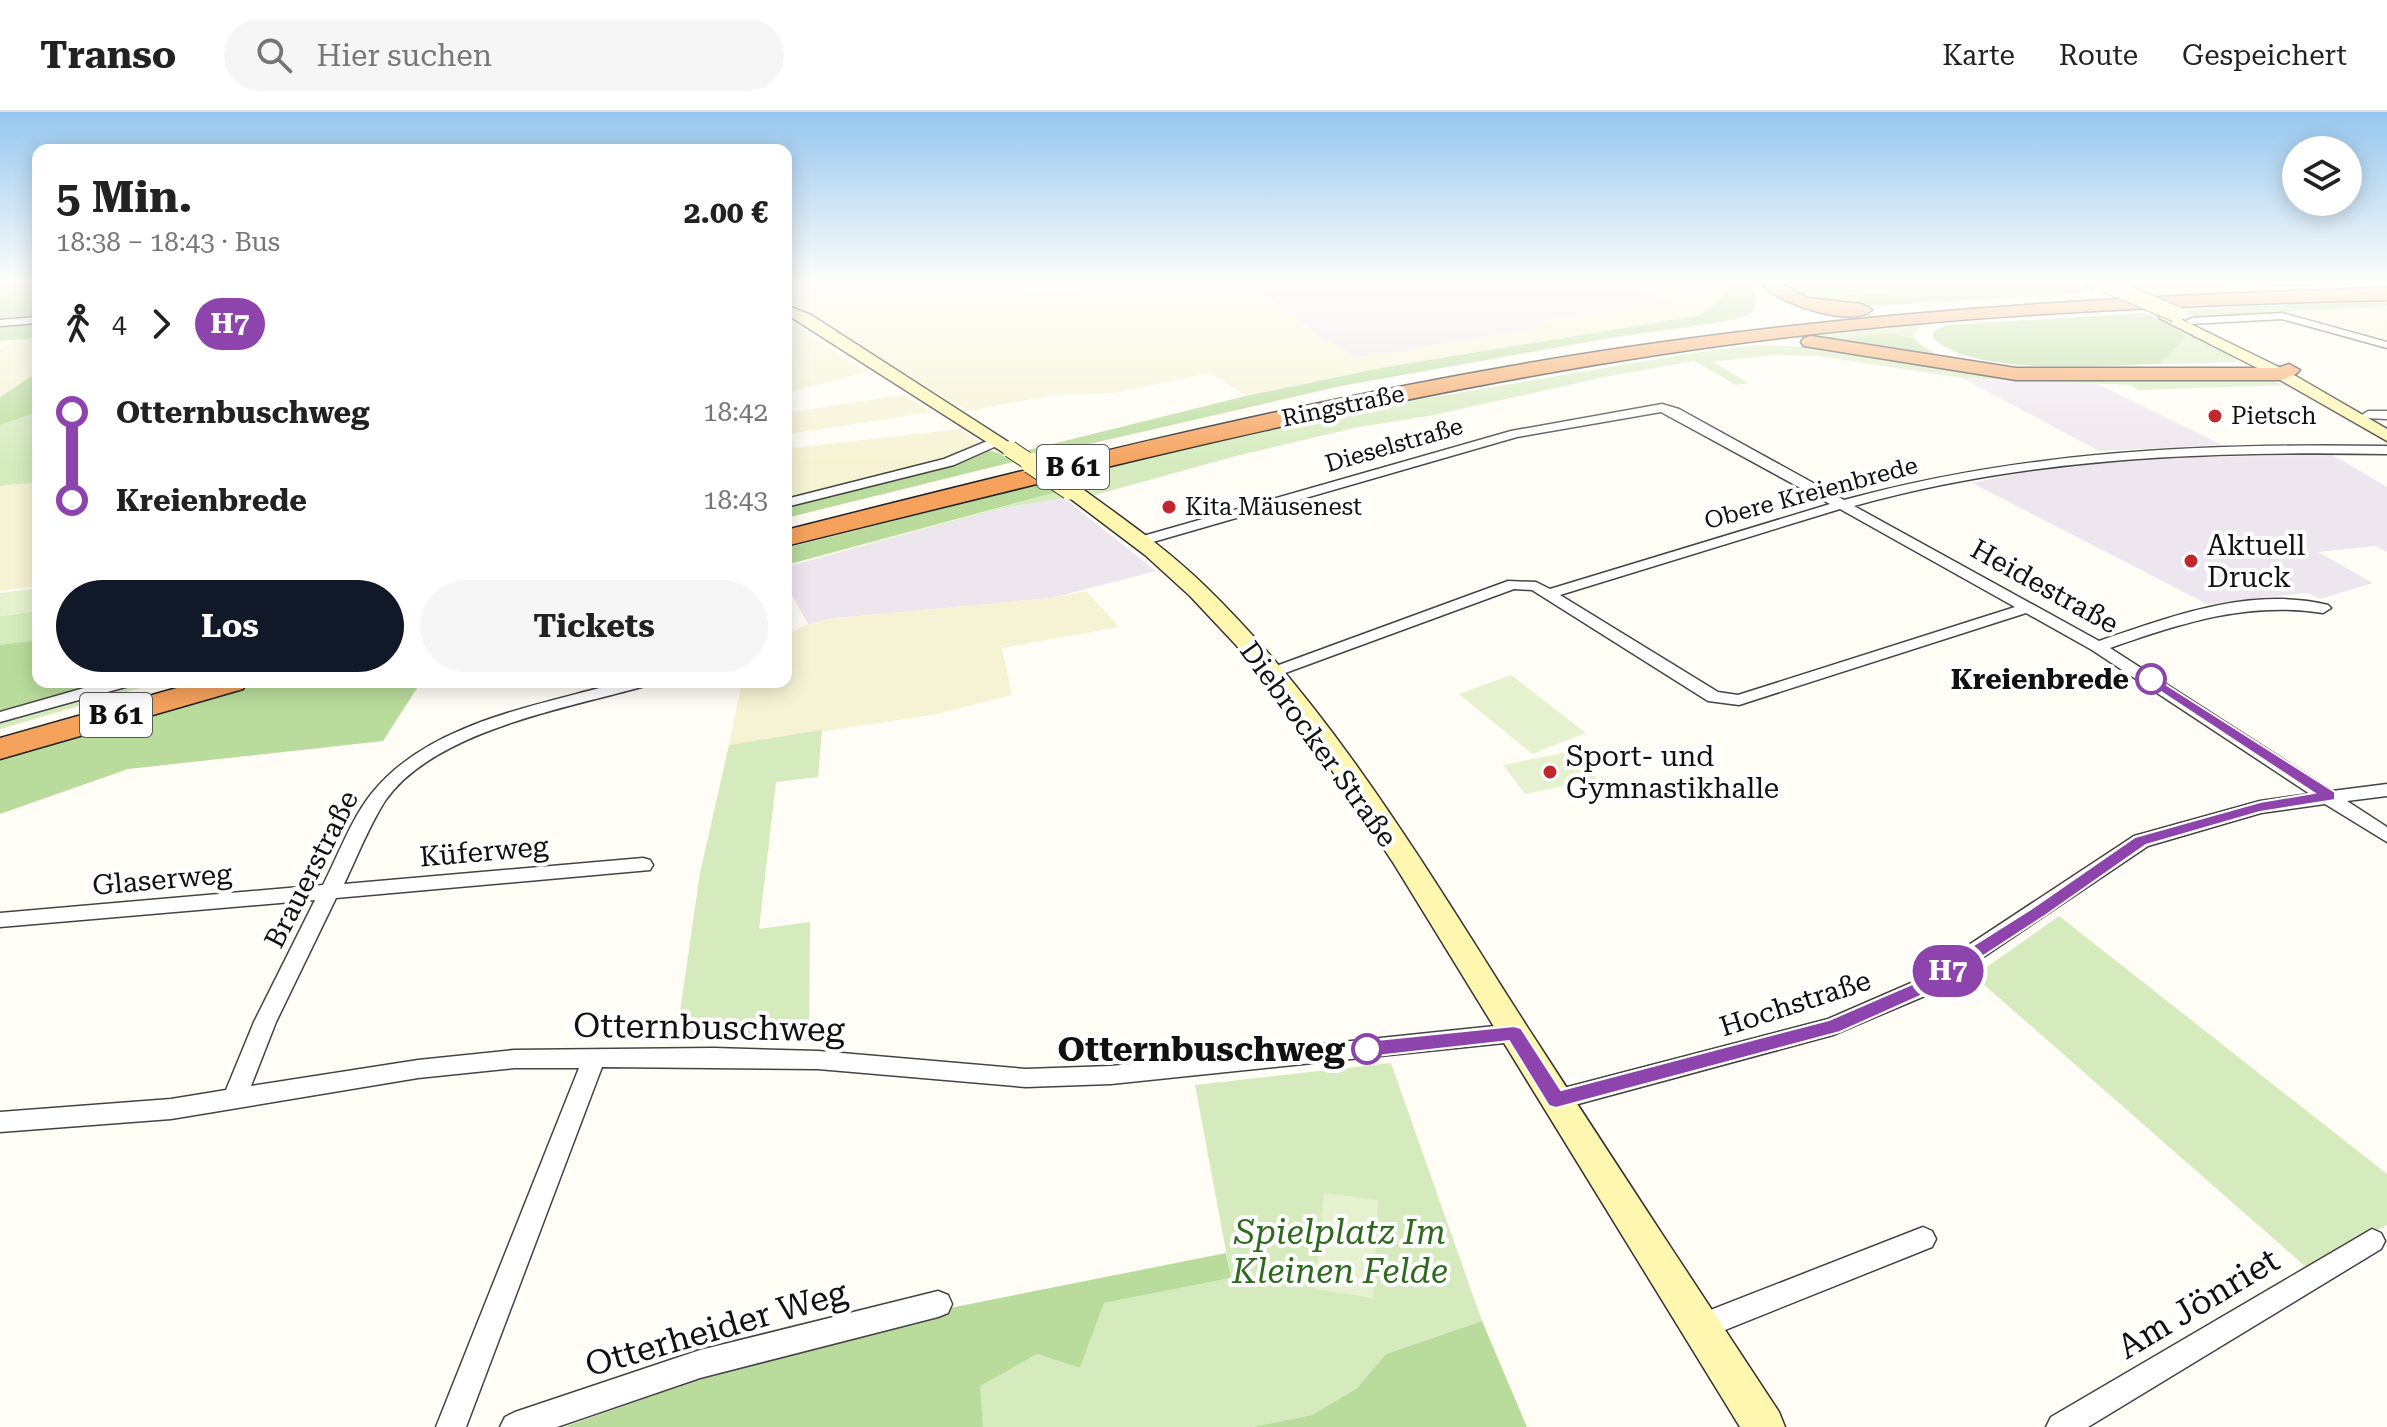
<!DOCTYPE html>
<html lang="de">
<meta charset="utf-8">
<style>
body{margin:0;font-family:"Roboto Serif",serif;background:#f6f6f6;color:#222;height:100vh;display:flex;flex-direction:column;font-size:30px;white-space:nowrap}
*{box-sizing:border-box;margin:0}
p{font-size:26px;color:#767676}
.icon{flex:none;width:44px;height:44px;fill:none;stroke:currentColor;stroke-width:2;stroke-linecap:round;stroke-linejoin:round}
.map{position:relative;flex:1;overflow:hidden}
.details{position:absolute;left:32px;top:32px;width:760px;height:544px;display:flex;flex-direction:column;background:#fff;border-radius:16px;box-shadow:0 4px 20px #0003}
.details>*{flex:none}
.badge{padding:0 16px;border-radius:26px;font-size:28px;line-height:52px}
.tools{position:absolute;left:2282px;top:24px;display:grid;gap:16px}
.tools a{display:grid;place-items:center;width:80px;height:80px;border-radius:50%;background:#fff;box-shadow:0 4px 20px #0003;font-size:40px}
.map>.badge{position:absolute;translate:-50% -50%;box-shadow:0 0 0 4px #fff}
.legs{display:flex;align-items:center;gap:12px;height:88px;padding:0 24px;font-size:26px}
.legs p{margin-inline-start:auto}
.overview{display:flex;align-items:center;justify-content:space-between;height:136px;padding:0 24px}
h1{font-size:44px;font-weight:700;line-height:60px}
.button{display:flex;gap:16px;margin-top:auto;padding:16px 24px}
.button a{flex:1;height:92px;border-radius:48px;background:#111827;color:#fff;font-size:32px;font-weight:700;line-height:92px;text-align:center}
.button a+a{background:#f6f6f6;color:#222}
ul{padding:0 24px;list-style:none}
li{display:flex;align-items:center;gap:28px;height:88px;font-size:30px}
li i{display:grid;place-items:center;width:12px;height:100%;margin:0 10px;background:currentColor}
li i::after{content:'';width:20px;height:20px;margin:-10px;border:6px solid;border-radius:50%;background:#fff}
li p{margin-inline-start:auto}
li:first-child i{background:linear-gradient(#0000 50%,currentColor 0)}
li:last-child i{background:linear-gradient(currentColor 50%,#0000 0)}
header{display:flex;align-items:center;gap:48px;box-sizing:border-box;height:112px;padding:0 40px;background:#fff;border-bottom:2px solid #e0e0e0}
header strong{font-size:38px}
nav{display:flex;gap:44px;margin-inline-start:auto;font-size:28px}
.search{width:560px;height:72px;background:#f6f6f6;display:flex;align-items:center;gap:20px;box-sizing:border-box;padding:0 28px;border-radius:44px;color:#767676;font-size:30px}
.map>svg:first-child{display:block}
.industrial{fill:#eee6ef}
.farmland{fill:#f6f3d4}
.green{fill:#d5ebbd}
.forest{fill:#b9dc9c}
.pitch{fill:#e6f2cf}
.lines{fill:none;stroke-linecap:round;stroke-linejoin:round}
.street-casing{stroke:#444;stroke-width:3}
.secondary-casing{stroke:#333;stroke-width:3}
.highway-casing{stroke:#222;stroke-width:3}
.street{fill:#fff;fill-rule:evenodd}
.secondary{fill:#fff6b0;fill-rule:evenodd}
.highway{fill:#f5a25d;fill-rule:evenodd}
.secondary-bridge-far1-casing{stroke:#333;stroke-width:18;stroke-linecap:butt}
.secondary-bridge-casing{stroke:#333;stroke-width:23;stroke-linecap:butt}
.secondary-bridge-far1{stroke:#fff6b0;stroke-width:16}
.secondary-bridge{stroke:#fff6b0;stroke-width:21}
.line-1{fill:#8e44ad;stroke:#fff;stroke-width:2}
.poi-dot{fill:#c4262e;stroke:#fff;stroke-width:3}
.stop-1-dot{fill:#fff;stroke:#8e44ad;stroke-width:4}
.labels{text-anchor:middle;stroke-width:8;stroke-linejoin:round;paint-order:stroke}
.far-street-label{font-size:24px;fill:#111;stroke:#fff}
.far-poi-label{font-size:24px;fill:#111;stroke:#fff;text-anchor:start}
.shield{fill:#fff;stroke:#585858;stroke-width:2}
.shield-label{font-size:26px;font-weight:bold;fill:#111}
.poi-label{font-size:28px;fill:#111;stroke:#fff;text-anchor:start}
.street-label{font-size:28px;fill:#111;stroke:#fff}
.stop-label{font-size:28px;font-weight:bold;fill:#111;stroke:#fff;text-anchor:end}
.near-street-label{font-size:34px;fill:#111;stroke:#fff}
.near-stop-label{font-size:34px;font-weight:bold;fill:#111;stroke:#fff;text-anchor:end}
.near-park-label{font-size:34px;font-style:italic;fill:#2f6b1f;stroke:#fff}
</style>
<header>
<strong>Transo</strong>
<div class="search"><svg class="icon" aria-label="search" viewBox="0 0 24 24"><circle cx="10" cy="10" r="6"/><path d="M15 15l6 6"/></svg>Hier suchen</div>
<nav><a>Karte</a><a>Route</a><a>Gespeichert</a></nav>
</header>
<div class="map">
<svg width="2387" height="1315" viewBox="0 0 2387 1315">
<rect width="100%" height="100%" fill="#fffdf5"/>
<!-- industrial -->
<path class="industrial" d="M1243 171H1630L1672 193 1543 208 1551 214 1358 246 1319 224 1286 197Z
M1962 266 2098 272 2222 333 2099 339Z
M2331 342 2387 375V440L2375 434 2318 440 2373 471 2320 487 2307 481 2207 492 1972 371 2019 361 2133 347Z
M1064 386 1156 459 1052 486 835 506 808 512 786 472V455L1003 396Z"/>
<!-- farmland -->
<path class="farmland" d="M786 171H1019L1027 182 1128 171H1243L1286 197 1319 224 1358 246 1550 214 1542 208 1670 193 1630 171H1728L1727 180 1702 203 1381 256 1246 284 1210 261 1115 281 1055 283 967 299 786 190Z
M2387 194V230L2286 199 2358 195Z
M797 213 818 228 867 260 786 281V215Z
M38 226V260L0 285V238L13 228Z
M903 283 932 300 789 322 793 336 960 317 979 330V336L786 389V292L791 300Z
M38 370V474L0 479V374Z
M1086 479 1119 515 1002 536 1012 583 933 603 729 633 742 570H786V523L808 512 835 506 1052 486Z"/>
<!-- green -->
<path class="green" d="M1799 171H2071L1830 184 1810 179Z
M1929 211 1919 216 1913 224 1923 236C1894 215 1864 226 1832 228 1815 229 1797 227 1781 226Z
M2173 214 2231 243 2238 250 2158 252 2186 225Z
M1754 233 1824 235 1957 257 2258 266 2288 273 2138 278 2130 273 1962 266 1818 244 1775 243 1713 250 1748 271 1736 273 1694 249 1605 265 1434 303 1354 316 1236 344 1095 383 1069 365 1329 303 1686 242Z
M38 300V370L0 374V313Z
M1057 380 1064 386 1003 396 786 455Z
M38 499V528L0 533V504Z
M137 570H161L0 617V610Z
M822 618 818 665 776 670 759 817 810 810 809 929 676 928 700 761 729 633Z
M2059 804 2387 1062V1113L2306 1155 1974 864Z
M1391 951 1482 1209 1386 1242 1357 1276 1312 1303 1252 1315H983L979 1274 1037 1242 1080 1256 1104 1191 1231 1166 1195 973Z"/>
<!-- forest -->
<path class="forest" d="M0 171H38V226L0 229Z
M1728 171H1749L1757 186 1753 201 1722 210 1610 226 1341 274 1037 344 1028 338 1246 284 1381 256 1702 203 1727 180Z
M1781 171C1799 171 1812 179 1830 184L2071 171 2090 180 1862 195 1816 189 1785 178Z
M2117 171H2387V172L2132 177Z
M2387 188V194L2196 205 2183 198Z
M2144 201 2173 214 2186 225 2158 252C2102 253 1974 265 1933 226L1934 219 1946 213Z
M1892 221 1910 226 1939 244 1831 228Z
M38 260V300L0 313V285Z
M988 338 999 341 1013 350 786 406V395Z
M1044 371 1057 380 786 453V436Z
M38 528V570H108L0 601V533Z
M264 570H421L383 629 128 657 0 702V645Z
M1226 1141 1231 1166 1104 1191 1080 1256 1037 1242 980 1274 983 1315H564L723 1259 940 1198Z
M1482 1209 1527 1315H1252L1312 1303 1357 1276 1386 1242Z"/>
<!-- pitch -->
<path class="pitch" d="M38 476V499L0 504V481Z
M1511 563 1586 621 1532 642 1459 582Z
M1573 639 1597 667 1525 682 1503 653Z
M1324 1081 1378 1088 1373 1186 1315 1177Z"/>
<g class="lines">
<defs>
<path id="street" d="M2282 201 2387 230V236L2282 207 2191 212 2186 209 2191 206Z
M38 205V211L0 214V208Z
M1662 292 1679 297 1844 388C2024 339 2201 331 2387 334V342C2206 339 2029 345 1854 394L2099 529C2172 504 2251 474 2328 493L2331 496 2323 501C2248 489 2181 511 2110 536L2332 679 2387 672V684L2347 689 2387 715V730L2325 692 2261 701 2148 734 1927 883 1833 923 1556 998 1548 995 1544 988 1548 981 1556 978 1828 907 1911 871 2134 724 2260 689 2310 682 2092 538 2026 501 1739 593 1708 589 1532 478 1514 477 1277 564H1265L1263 561 1265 558 1508 469 1536 470 1550 477 1830 392 1661 300 1517 325 1146 432H1136L1134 429 1136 426 1511 319ZM1840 397 2015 495 1738 583 1718 580 1560 483Z
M2368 299H2387V307L2364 306 2362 303Z
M997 325 1001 326V332L954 353 786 395V387L944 347Z
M105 570H131L129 574 0 610V600Z
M621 570H647L645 574C567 596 433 619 385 689 369 714 357 745 344 772L643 746 650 748 653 753 650 758 336 786 276 910 251 974 418 948 514 938 714 936 818 939 1026 957 1111 954 1514 912 1522 915 1525 921 1522 927 1514 930 1111 972 1026 975 818 957 602 955 466 1315H436L579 956H514L418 966 171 1007 0 1020V1000L171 987 226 978 254 910 315 788 0 815V801L323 773C338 744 351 707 372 681 429 610 538 594 621 570Z
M1923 1115 1932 1119 1936 1127 1932 1135 1700 1228 1690 1224 1686 1215 1690 1206Z
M2372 1117 2381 1121 2385 1129 2381 1137 2088 1315H2046L2051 1305Z
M938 1179 948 1183 952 1192 948 1201 938 1205 700 1266 557 1315H500L505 1305 515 1300 700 1238Z"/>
<path id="secondary" d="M2082 171H2097L2098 172 2091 176Z
M786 193 811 203 1019 337 1016 341H1004L786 202Z
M2164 199 2287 259 2387 317V329L2275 265 2159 206V200Z
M1070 371 1077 373C1121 405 1166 436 1205 474 1336 601 1430 763 1528 916 1611 1045 1695 1172 1779 1300L1785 1315H1740L1394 752 1319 639 1236 533 1190 484 1145 443 1063 381 1060 377Z"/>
<path id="highway" d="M1761 171H1781L1807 186 1862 192 1872 198C1853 217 1776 191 1761 171Z
M2387 176V188C2145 194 1902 205 1663 242 1366 287 1077 362 786 434V418C1078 344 1372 270 1671 229 1909 196 2148 183 2387 176Z
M1811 224 2016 256H2277L2289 252 2300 258 2296 262 2281 268H2016L1804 234 1801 230 1804 226Z
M198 570H248L243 577 0 647V626Z"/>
</defs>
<!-- street casing -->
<use href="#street" class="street-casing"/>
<!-- secondary casing -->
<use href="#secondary" class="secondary-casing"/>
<!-- highway casing -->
<use href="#highway" class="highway-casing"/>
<!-- street -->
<use href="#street" class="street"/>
<!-- secondary -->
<use href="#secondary" class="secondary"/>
<!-- highway -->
<use href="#highway" class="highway"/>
<defs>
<path id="secondary-bridge-far1" d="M2103 171 2176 202
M1010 337 1034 353"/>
<path id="secondary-bridge" d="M1031 351 1070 377"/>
</defs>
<!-- secondary-bridge-far1 casing -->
<use href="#secondary-bridge-far1" class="secondary-bridge-far1-casing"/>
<!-- secondary-bridge casing -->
<use href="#secondary-bridge" class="secondary-bridge-casing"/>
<!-- secondary-bridge-far1 -->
<use href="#secondary-bridge-far1" class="secondary-bridge-far1"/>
<!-- secondary-bridge -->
<use href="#secondary-bridge" class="secondary-bridge"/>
</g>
<!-- sky -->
<linearGradient id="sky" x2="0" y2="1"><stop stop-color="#95c6ee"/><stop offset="0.48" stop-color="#fffefa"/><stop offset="1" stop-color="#fffefa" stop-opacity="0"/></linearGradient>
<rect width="2387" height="355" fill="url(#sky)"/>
<!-- line-1 -->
<path class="line-1" d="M2151 563 2335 680V688L2260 700 2146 733 2046 803 1925 882 1840 920 1556 996 1549 994 1509 929 1367 945 1361 942 1358 937 1361 931 1367 929 1514 914 1521 916 1561 978 1829 908 1912 872 2034 795 2135 725 2260 690 2314 681 2146 570V564Z"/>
<!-- markers -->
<g class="poi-dot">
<circle cx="2215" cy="304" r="8"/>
<circle cx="1169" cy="395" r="8"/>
<circle cx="2191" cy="449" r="8"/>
<circle cx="1550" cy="660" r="8"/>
</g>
<g class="stop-1-dot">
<circle cx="2151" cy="567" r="14"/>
<circle cx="1367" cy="937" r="14"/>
</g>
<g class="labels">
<!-- far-street labels -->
<g class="far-street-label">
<text transform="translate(1343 294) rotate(-12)" y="8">Ringstraße</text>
<text transform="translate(1394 333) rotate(-16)" y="8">Dieselstraße</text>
<text transform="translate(1811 381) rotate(-15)" y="8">Obere Kreienbrede</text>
</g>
<!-- far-poi labels -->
<g class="far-poi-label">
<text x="2231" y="312">Pietsch</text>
<text x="1185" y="403">Kita Mäusenest</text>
</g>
<!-- shield labels -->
<g class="shield">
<rect x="1037" y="333" width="72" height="44" rx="6"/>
<rect x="80" y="581" width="72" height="44" rx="6"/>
</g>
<g class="shield-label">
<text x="1073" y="364">B 61</text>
<text x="116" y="612">B 61</text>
</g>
<!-- poi labels -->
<g class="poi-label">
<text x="2207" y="443">Aktuell<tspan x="2207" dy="32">Druck</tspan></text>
<text x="1566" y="654">Sport- und<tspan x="1566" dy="32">Gymnastikhalle</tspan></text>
</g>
<!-- street labels -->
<g class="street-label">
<text transform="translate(2045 474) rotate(29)" y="10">Heidestraße</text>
<text transform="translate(1319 632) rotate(54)" y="10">Diebrocker Straße</text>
<text transform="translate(484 739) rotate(-5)" y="10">Küferweg</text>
<text transform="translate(311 757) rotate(-63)" y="10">Brauerstraße</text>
<text transform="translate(162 767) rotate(-5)" y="10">Glaserweg</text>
<text transform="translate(1795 891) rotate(-18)" y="10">Hochstraße</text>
</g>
<!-- stop labels -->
<g class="stop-label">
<text x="2129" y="577">Kreienbrede</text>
</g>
<!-- near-street labels -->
<g class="near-street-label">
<text transform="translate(709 915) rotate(1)" y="12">Otternbuschweg</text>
<text transform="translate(2198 1191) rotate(-31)" y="12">Am Jönriet</text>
<text transform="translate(716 1216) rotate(-16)" y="12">Otterheider Weg</text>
</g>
<!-- near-stop labels -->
<g class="near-stop-label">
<text x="1345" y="949">Otternbuschweg</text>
</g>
<!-- near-park labels -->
<g class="near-park-label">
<text x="1340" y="1132">Spielplatz Im<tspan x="1340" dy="39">Kleinen Felde</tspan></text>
</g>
</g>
</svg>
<div class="tools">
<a><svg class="icon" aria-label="layers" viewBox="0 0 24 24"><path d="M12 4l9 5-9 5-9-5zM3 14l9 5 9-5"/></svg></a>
</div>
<b class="badge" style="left:1948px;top:859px;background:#8e44ad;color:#fff">H7</b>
<section class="details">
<div class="overview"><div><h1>5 Min.</h1><p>18:38 – 18:43 · Bus</p></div><b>2.00 €</b></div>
<div class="legs"><svg class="icon" aria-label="walk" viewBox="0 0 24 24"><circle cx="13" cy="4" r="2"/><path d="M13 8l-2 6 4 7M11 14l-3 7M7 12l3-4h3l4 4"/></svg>4<svg class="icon" aria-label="forward" viewBox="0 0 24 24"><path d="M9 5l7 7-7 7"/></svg><b class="badge" style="background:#8e44ad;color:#fff">H7</b></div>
<ul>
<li><i style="color:#8e44ad"></i><b>Otternbuschweg</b><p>18:42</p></li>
<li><i style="color:#8e44ad"></i><b>Kreienbrede</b><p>18:43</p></li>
</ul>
<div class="button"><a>Los</a><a>Tickets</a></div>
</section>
</div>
